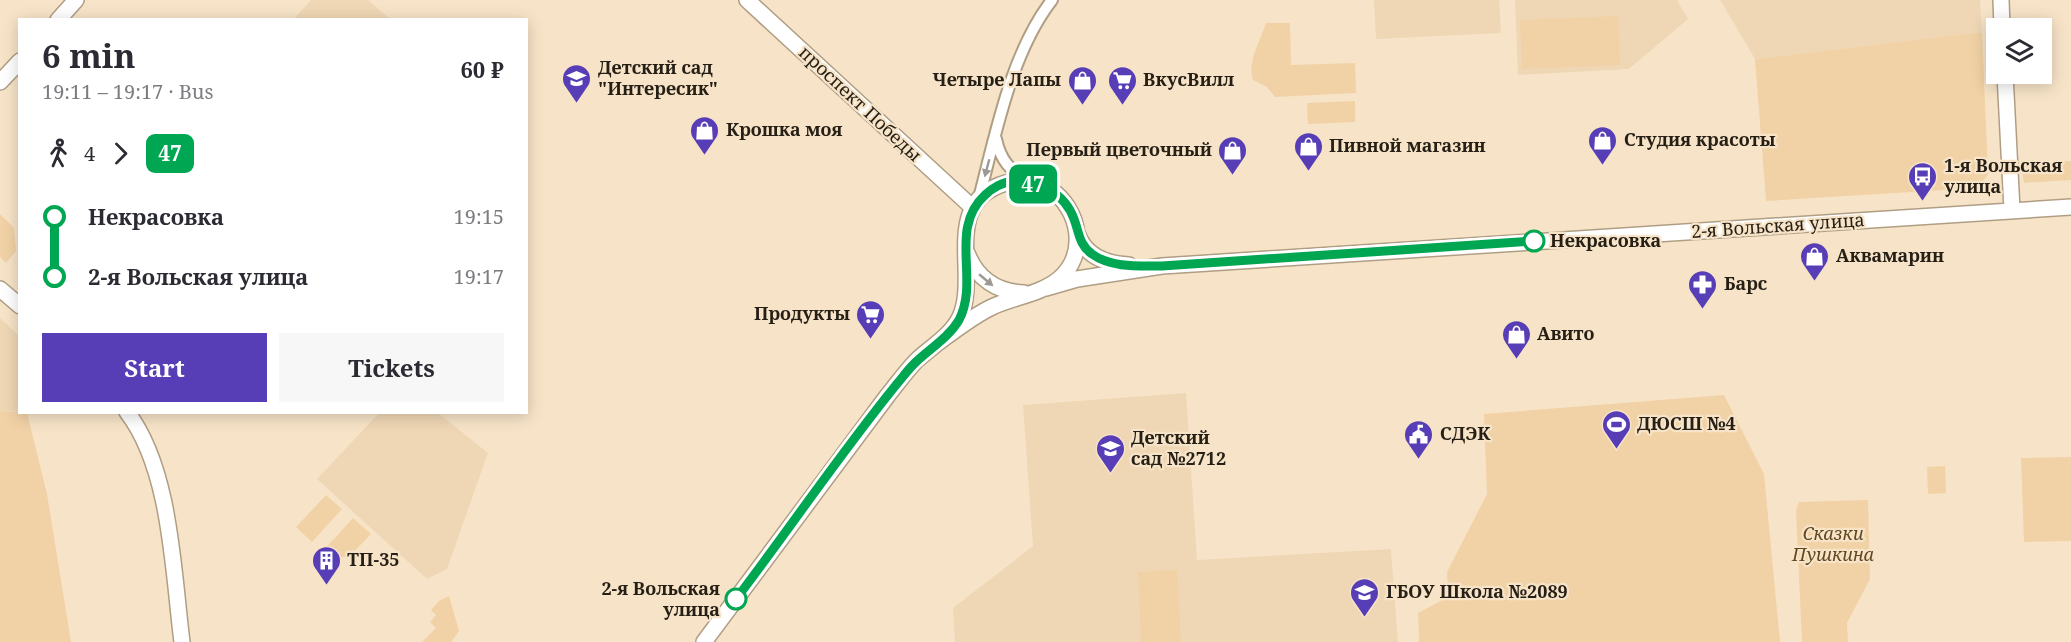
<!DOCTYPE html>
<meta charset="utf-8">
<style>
body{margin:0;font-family:"Noto Serif",serif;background:#f7f7f7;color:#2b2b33;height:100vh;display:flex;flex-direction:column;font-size:22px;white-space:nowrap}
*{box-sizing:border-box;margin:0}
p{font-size:20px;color:#7c7c81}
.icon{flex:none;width:33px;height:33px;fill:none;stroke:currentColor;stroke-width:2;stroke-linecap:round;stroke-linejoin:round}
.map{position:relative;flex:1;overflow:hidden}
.panel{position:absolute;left:18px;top:18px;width:510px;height:396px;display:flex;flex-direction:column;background:#fff;border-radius:0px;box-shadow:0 3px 15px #0003}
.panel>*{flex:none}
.badge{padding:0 12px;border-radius:9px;font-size:21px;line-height:39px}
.tools{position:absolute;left:1986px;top:18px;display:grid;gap:12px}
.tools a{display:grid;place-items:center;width:66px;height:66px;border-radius:0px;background:#fff;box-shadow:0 3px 15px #0003;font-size:30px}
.map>.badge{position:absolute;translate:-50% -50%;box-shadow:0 0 0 3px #fff}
.legs{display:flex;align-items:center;gap:9px;height:66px;padding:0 24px;font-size:20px}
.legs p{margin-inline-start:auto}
.headline{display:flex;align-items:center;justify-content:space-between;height:102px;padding:0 24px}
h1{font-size:33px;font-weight:700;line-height:45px}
.cta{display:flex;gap:12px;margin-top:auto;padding:12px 24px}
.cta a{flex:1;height:69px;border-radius:0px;background:#573eb6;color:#fff;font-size:24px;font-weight:700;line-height:69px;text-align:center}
.cta a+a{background:#f7f7f7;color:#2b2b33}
ul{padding:0 24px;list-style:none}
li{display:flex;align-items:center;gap:21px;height:60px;font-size:22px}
li i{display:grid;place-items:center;width:9px;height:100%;margin:0 8px;background:currentColor}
li i::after{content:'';width:15px;height:15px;margin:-8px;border:4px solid;border-radius:50%;background:#fff}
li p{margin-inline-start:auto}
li:first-child i{background:linear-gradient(#0000 50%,currentColor 0)}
li:last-child i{background:linear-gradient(currentColor 50%,#0000 0)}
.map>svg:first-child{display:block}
.built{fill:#efd7b5}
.green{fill:#f1d2a6}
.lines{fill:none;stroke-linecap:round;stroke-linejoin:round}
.street-casing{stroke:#b09e84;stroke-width:14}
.secondary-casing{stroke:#b09e84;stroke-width:18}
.street{stroke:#fff;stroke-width:10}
.secondary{stroke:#fff;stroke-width:15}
.oneway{fill:#9d9a96}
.line-1-casing{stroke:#fff;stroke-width:14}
.line-1{stroke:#00a651;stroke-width:9}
.stop-1-dot{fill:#fff;stroke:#00a651;stroke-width:3}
.labels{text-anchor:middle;stroke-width:4.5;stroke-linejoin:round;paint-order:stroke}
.poi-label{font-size:18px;font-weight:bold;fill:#261f15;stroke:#f7e4c8;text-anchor:start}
.street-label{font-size:18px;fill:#261f15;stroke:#f7e4c8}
.stop-label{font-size:18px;font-weight:bold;fill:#261f15;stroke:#f7e4c8;text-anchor:start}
.park-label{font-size:18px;font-style:italic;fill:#61471e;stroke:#f7e4c8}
</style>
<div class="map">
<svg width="2071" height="642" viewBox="0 0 2071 642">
<rect width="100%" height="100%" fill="#f7e4c8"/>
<!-- built -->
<path class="built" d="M311 0H368L390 19 293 20Z
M1374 0H1499L1501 33 1376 39Z
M1515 0H1677L1688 19 1629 69 1518 75Z
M1720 0H1980L1982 32 1755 59Z
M0 318 19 336V412L0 411Z
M1186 393 1197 560 1391 549 1398 642H955L953 608 1033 546 1023 405Z
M379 413H438L488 453 447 569 427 579 317 479Z"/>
<!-- green -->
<path class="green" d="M1618 16 1620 65 1522 69 1520 20Z
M1266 23H1290L1291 65 1355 63 1356 93 1275 97 1267 87 1253 80C1247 61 1260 42 1266 23Z
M1982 32 1988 175 1977 188 1766 201 1755 59Z
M1355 101V122L1308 124 1307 103Z
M2071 161V180L2024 183 2021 163Z
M0 214 14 228 16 251 6 263 0 257Z
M1724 395 1764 474 1780 642H1419L1418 613 1448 597 1447 572 1487 494 1484 414Z
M0 411 27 413 47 494 71 642H0Z
M2071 457V541L2024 542 2021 458Z
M1945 466 1946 493 1928 494 1927 467Z
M326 495 342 509 312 542 296 527Z
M1868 500 1870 579 1847 623 1848 642H1802L1796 511 1799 502Z
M353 518 371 534 349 557H328L322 552Z
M1177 570 1181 642H1141L1138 572Z
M449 596 459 631 451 642H422L436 628 430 622 436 615 431 610 439 601Z"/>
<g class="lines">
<defs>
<path id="street" d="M996 139C1001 162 1010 169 1028 182
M979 198C996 133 1011 53 1052 0"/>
<path id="secondary" d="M747 0 973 208
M2001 0 2002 28
M58 20 76 0
M2005 74 2012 210
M0 82 20 61
M1077 233C1085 256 1106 264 1129 265
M967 253C977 279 997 292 1024 293
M1046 288 1077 279 1162 266 2071 207
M0 289 20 306
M127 412C171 469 173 572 182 642
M704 642 888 395C897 384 906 371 917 360 931 347 950 336 959 319 981 277 939 202 1006 183 1019 180 1038 182 1050 189 1080 209 1088 254 1059 279 1041 294 1013 297 992 307 971 317 953 332 935 345"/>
</defs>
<!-- street casing -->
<use href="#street" class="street-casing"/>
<!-- secondary casing -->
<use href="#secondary" class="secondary-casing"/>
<!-- street -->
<use href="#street" class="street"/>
<!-- secondary -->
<use href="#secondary" class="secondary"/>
</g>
<!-- one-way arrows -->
<defs><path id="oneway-solid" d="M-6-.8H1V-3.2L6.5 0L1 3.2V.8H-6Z" transform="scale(1.5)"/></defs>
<g class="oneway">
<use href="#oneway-solid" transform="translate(987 168) rotate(105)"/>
<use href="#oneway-solid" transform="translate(986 280) rotate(40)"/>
</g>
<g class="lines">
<defs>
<path id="line-1" d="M736 599C790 528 840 454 896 385 903 377 909 368 917 361 931 348 949 337 959 320 980 280 948 229 985 195 992 188 1003 182 1013 181 1039 179 1065 194 1074 219 1079 232 1079 245 1092 254 1111 268 1139 266 1162 266L1534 241"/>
</defs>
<!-- line-1 casing -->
<use href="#line-1" class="line-1-casing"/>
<!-- line-1 -->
<use href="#line-1" class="line-1"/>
</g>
<!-- icons -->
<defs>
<symbol id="school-pin" viewBox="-11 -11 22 30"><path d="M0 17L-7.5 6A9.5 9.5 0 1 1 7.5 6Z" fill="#573eb6" stroke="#f7e4c8"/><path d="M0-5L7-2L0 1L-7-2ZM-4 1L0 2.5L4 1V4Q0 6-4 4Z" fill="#fff"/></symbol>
<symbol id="shop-pin" viewBox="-11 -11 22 30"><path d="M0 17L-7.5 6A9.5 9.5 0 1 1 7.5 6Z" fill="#573eb6" stroke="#f7e4c8"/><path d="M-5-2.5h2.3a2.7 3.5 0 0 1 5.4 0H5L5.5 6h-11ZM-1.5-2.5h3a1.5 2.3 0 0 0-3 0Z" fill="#fff"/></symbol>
<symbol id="supermarket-pin" viewBox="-11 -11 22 30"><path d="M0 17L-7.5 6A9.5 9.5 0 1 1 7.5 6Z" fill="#573eb6" stroke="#f7e4c8"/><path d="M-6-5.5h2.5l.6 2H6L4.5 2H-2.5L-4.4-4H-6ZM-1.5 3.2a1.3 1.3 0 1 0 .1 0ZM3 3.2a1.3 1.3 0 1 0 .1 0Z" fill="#fff"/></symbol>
<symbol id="bus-pin" viewBox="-11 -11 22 30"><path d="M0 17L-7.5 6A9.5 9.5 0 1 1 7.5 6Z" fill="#573eb6" stroke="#f7e4c8"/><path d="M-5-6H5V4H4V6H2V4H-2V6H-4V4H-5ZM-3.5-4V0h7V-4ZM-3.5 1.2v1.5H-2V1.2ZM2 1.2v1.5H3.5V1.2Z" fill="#fff"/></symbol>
<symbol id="pharmacy-pin" viewBox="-11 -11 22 30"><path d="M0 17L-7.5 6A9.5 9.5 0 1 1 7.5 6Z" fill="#573eb6" stroke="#f7e4c8"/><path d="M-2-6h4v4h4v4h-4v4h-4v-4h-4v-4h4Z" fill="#fff"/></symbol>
<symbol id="stadium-pin" viewBox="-11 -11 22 30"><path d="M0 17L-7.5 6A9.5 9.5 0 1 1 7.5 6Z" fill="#573eb6" stroke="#f7e4c8"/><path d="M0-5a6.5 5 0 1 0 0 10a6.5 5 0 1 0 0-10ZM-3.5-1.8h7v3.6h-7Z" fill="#fff"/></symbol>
<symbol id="civic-pin" viewBox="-11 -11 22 30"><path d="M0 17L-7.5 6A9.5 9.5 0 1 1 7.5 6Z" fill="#573eb6" stroke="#f7e4c8"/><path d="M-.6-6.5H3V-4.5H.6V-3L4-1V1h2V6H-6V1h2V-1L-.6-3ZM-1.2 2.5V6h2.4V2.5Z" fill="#fff"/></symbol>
<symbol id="building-pin" viewBox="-11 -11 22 30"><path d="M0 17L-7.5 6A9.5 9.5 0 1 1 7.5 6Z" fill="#573eb6" stroke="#f7e4c8"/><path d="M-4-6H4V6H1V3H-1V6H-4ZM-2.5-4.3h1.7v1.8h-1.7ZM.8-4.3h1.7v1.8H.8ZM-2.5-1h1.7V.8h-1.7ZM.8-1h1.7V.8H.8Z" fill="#fff"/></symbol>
</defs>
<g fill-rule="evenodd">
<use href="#school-pin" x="560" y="62" width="33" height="45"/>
<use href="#shop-pin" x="1066" y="64" width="33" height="45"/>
<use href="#supermarket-pin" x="1106" y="64" width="33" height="45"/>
<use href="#shop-pin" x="688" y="114" width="33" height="45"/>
<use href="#shop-pin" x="1586" y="124" width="33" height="45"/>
<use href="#shop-pin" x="1292" y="130" width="33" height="45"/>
<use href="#shop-pin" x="1216" y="134" width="33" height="45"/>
<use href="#bus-pin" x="1906" y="160" width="33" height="45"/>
<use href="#shop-pin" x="1798" y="240" width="33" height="45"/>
<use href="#pharmacy-pin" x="1686" y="268" width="33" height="45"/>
<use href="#supermarket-pin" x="854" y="298" width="33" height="45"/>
<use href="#shop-pin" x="1500" y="318" width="33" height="45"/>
<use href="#stadium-pin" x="1600" y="408" width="33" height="45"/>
<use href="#civic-pin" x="1402" y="418" width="33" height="45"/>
<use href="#school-pin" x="1094" y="432" width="33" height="45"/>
<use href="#building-pin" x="310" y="544" width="33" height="45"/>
<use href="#school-pin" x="1348" y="576" width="33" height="45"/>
</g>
<!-- markers -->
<g class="stop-1-dot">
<circle cx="1534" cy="241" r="10"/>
<circle cx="736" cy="599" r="10"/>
</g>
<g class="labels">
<!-- poi labels -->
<g class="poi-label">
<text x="598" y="74">Детский сад<tspan x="598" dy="21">"Интересик"</tspan></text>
<text x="1061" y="86" text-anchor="end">Четыре Лапы</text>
<text x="1143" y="86">ВкусВилл</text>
<text x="726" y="136">Крошка моя</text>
<text x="1624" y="146">Студия красоты</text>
<text x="1329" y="152">Пивной магазин</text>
<text x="1212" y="156" text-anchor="end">Первый цветочный</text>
<text x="1944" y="172">1-я Вольская<tspan x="1944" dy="21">улица</tspan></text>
<text x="1836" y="262">Аквамарин</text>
<text x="1724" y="290">Барс</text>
<text x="850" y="320" text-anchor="end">Продукты</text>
<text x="1537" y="340">Авито</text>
<text x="1637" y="430">ДЮСШ №4</text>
<text x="1440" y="440">СДЭК</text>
<text x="1131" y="444">Детский<tspan x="1131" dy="21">сад №2712</tspan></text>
<text x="347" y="566">ТП-35</text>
<text x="1386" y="598">ГБОУ Школа №2089</text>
</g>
<!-- street labels -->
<g class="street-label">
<text transform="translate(860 104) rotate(43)" y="6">проспект Победы</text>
<text transform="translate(1778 226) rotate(-4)" y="6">2-я Вольская улица</text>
</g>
<!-- stop labels -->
<g class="stop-label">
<text x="1550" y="247">Некрасовка</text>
<text x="720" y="595" text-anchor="end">2-я Вольская<tspan x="720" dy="21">улица</tspan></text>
</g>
<!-- park labels -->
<g class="park-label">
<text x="1833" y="540">Сказки<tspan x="1833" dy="21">Пушкина</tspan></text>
</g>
</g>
</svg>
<div class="tools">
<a><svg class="icon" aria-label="layers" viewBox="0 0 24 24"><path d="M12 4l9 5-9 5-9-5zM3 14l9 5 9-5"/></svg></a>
</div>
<b class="badge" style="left:1033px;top:184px;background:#00a651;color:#fff">47</b>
<section class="panel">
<div class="headline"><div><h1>6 min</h1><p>19:11 – 19:17 · Bus</p></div><b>60 ₽</b></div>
<div class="legs"><svg class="icon" aria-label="walk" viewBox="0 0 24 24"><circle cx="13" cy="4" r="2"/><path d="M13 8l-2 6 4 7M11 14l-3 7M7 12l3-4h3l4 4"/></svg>4<svg class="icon" aria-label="forward" viewBox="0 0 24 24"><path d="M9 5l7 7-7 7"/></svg><b class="badge" style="background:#00a651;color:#fff">47</b></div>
<ul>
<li><i style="color:#00a651"></i><b>Некрасовка</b><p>19:15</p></li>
<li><i style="color:#00a651"></i><b>2-я Вольская улица</b><p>19:17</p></li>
</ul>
<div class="cta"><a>Start</a><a>Tickets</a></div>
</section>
</div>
